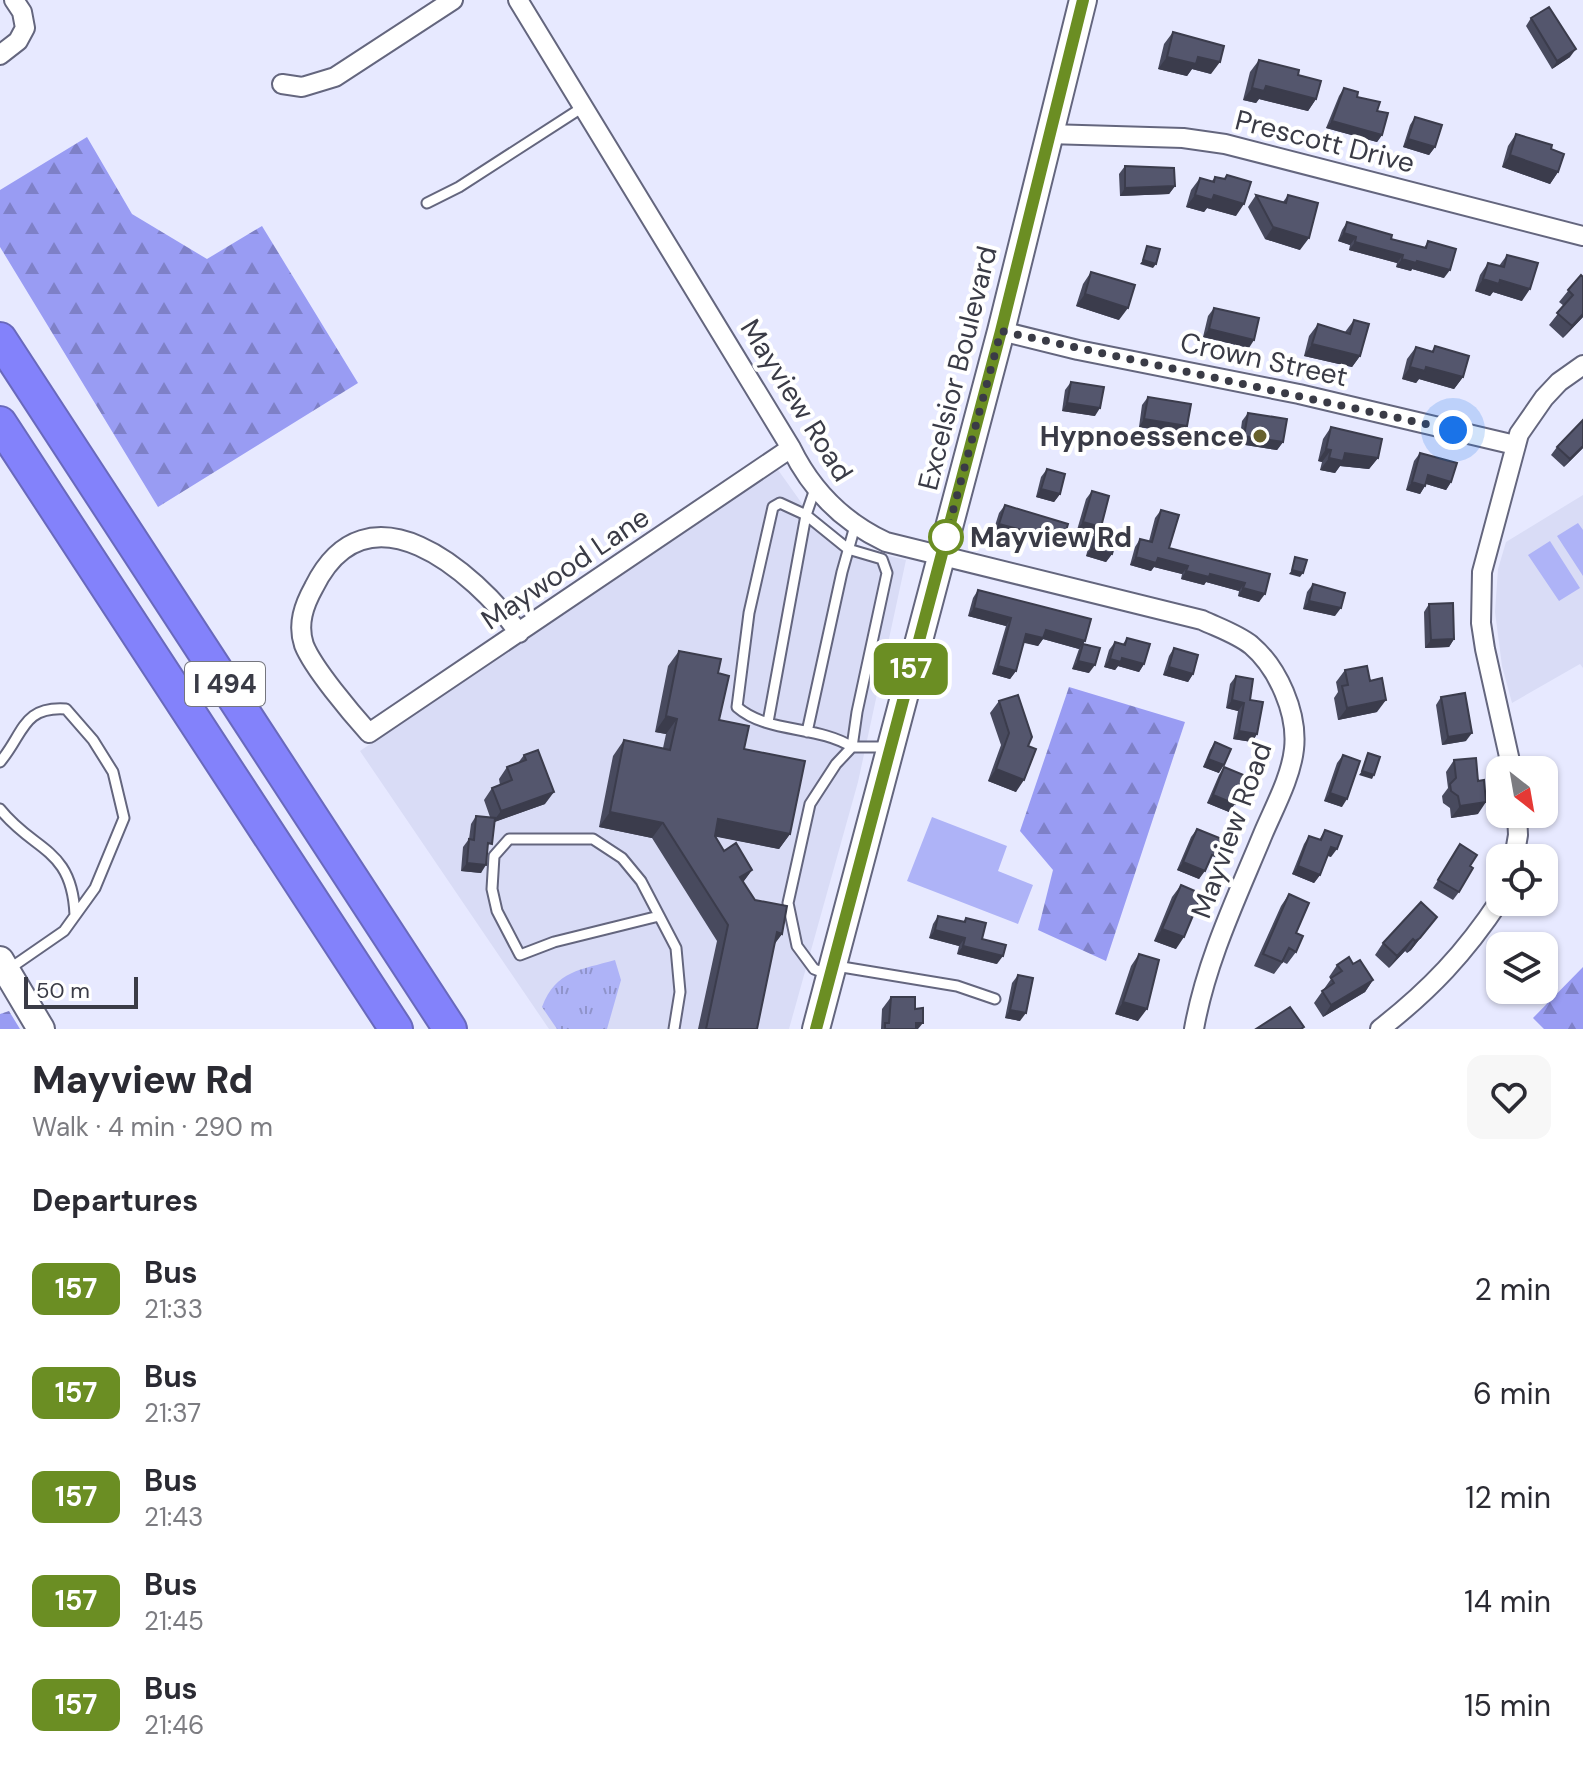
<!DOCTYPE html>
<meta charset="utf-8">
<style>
body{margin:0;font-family:"DM Sans",sans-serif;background:#f7f7f7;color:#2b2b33;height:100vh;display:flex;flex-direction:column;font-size:30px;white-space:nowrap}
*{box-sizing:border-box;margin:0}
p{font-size:26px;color:#7c7c81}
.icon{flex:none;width:44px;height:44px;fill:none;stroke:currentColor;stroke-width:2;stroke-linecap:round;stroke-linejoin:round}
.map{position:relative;height:1029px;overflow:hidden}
.drawer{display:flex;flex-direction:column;background:#fff;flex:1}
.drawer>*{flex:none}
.badge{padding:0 16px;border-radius:12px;font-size:28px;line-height:52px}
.needle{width:52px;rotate:149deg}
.fabs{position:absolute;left:1486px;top:756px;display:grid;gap:16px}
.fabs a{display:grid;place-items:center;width:72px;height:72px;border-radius:16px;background:#fff;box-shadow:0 2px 6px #0004;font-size:40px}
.scale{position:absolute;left:24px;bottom:20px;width:114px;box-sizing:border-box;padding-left:8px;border:4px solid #3a3b46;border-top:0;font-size:22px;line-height:28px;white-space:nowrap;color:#3a3b46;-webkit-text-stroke:6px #fff;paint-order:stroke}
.you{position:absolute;width:40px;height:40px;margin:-20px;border:6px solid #fff;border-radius:50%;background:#1a73e8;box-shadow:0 0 0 12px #1a73e833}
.map>.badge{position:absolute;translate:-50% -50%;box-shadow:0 0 0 4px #fff}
h2{padding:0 32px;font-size:30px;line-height:72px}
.round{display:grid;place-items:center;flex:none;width:84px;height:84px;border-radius:16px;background:#f7f7f7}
.headline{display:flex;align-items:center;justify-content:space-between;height:136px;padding:0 32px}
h1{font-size:38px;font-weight:800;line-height:60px}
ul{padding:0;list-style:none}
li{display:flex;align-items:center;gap:24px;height:104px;padding:0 32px}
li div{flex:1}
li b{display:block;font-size:30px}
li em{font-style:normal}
li .badge{min-width:88px;font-weight:700;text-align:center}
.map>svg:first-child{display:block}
.built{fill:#d9dcf6}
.forest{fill:url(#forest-firs)}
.park{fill:url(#park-tufts)}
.garden{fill:#aeb3f7}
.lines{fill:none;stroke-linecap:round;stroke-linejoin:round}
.lane-casing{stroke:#64667e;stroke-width:13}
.street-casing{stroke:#64667e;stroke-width:22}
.secondary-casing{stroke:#64667e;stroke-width:30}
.highway-casing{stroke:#6969bc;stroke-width:36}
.lane{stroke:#fff;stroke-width:9}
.street{stroke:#fff;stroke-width:18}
.secondary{stroke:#fff;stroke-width:26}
.highway{stroke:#8382fb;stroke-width:32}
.wall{fill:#484a5e}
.shaded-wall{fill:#3b3c4c}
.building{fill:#54566d;stroke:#3b3c4c;stroke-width:2}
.line-casing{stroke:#fff;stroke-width:18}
.line{stroke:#6b8e23;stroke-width:12}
.walk{stroke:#3a3b46;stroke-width:8;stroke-dasharray:0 14.4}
.poi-dot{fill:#67602c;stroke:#fff;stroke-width:3}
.stop-dot{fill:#fff;stroke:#6b8e23;stroke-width:4}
.labels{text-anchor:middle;stroke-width:8;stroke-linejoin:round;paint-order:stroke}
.shield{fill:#fff;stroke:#75767e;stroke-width:2}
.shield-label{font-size:26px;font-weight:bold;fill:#3a3b46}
.street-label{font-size:28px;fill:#3a3b46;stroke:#fff}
.poi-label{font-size:28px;font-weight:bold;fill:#3a3b46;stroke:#fff;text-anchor:end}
.stop-label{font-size:28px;font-weight:bold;fill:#3a3b46;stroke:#fff;text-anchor:start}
</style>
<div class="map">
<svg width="1583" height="1029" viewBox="0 0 1583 1029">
<defs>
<pattern id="forest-firs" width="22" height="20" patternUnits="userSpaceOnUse" patternTransform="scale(2)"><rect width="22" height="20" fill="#999cf3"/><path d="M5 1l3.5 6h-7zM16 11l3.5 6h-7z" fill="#7e80c7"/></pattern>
<pattern id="park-tufts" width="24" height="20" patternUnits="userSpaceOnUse" patternTransform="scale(2)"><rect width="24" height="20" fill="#aeb3f7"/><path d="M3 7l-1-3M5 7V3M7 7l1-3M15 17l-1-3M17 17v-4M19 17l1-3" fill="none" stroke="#8f93ca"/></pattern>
</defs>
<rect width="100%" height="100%" fill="#e7e9ff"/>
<!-- built -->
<path class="built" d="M776 467 803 505 835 532 870 551 906 560 858 782 789 1029H549L360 751Z
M1583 495V668L1580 664 1512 703 1502 666 1495 612 1498 569 1506 542Z"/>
<!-- forest -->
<path class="forest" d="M87 137 132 214 207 259 262 226 358 383 158 507 0 247V190Z
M1069 687 1185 722 1106 961 1038 930 1053 870 1020 831Z
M1583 967V1029H1544L1533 1018Z
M9 1011 20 1029H0V1014Z"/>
<!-- park -->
<path class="park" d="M615 960 621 980 607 1029H557L542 1007C556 970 581 970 615 960Z"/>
<!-- garden -->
<path class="garden" d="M1578 523 1583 530V576L1557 536Z
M1550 541 1580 588 1559 601 1528 555Z
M932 817 1007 846 998 871 1033 885 1018 924 907 881Z"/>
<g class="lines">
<defs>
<path id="lane" d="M427 203 459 187 583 107
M768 722 806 515 848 549 882 559 887 573 857 712 852 747C818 725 768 734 737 707L749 613 773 507 780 503 806 515 815 489
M807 732 842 572 855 526
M0 762C24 734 22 706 66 709L93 740 113 772 124 818 95 888 64 931 9 969
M0 809C34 852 72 847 75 915
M659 916 554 942 520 955 497 911 492 889 494 856 509 839H593L622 858 641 881 676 948 680 992 674 1029
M836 966 957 986 995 999
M827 974 814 969 797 946 788 903 810 804 836 764 852 747H886"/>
<path id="street" d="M518 0 791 448C812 491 843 522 886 542L1202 620C1219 628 1237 634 1251 645 1278 668 1298 713 1294 749 1291 777 1274 808 1263 834 1237 897 1206 961 1194 1029
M0 55 18 41 25 28 22 12 14 0
M282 84 302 87 335 77 453 0
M1048 134 1183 138 1225 144 1583 236
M1001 331 1078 350 1299 394 1515 445
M519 633C474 571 367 479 314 587 304 605 297 624 304 645 313 668 352 714 369 733L791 448
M1512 770 1485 649 1481 623 1482 572 1519 434 1544 398 1559 382 1583 365
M1514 858 1518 835 1517 814
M1380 1029C1430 990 1465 953 1500 900"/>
<path id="secondary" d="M0 960 41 1029
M816 1029 1001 331 1083 0"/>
<path id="highway" d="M0 339 450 1029
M0 423 396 1029"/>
</defs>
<!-- lane casing -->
<use href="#lane" class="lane-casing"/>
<!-- street casing -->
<use href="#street" class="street-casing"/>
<!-- secondary casing -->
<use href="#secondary" class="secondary-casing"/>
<!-- highway casing -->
<use href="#highway" class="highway-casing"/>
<!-- lane -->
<use href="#lane" class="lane"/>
<!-- street -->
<use href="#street" class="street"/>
<!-- secondary -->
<use href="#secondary" class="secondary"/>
<!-- highway -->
<use href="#highway" class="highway"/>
</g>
<!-- wall -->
<path class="wall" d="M1531 18 1570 57 1552 69 1526 26Z
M1173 32 1211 74 1192 69 1187 76 1158 69 1164 44Z
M1259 60 1298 75 1316 99 1308 111 1259 99 1256 103 1243 100 1250 72Z
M1344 88 1377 111 1382 135 1377 142 1326 128 1339 96Z
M1415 117 1435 147 1429 155 1403 147 1410 125Z
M1516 134 1551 149 1558 172 1550 184 1502 167 1508 146Z
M1125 166 1175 186 1169 194 1120 196 1119 174Z
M1227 175 1236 216 1207 208 1204 212 1186 207 1191 190 1200 178 1212 181 1215 177 1224 179Z
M1256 195 1283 202 1288 195 1300 250 1265 239 1248 207Z
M1347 222 1391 239 1424 248 1428 241 1444 278 1412 269 1411 271 1396 267 1397 263 1349 250 1350 245 1338 241 1342 230Z
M1507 255 1522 301 1493 292 1490 296 1475 291 1480 275 1488 263 1499 266Z
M1091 272 1119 320 1076 306 1083 284Z
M1581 275 1583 317 1563 338 1549 325 1564 306 1559 302Z
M1214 308 1249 348 1203 337 1208 316Z
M1354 320 1360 356 1352 367 1304 356 1309 336 1318 324 1345 332Z
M1435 346 1463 377 1454 389 1419 379 1416 383 1402 379 1407 359 1416 347 1432 351Z
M1071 382 1095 416 1062 411 1065 390Z
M1148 397 1182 434 1139 427 1142 405Z
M1248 413 1283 442 1277 450 1239 444 1242 421Z
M1583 420V448L1564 467 1551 455 1557 447Z
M1331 427 1378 458 1369 469 1340 466 1335 473 1320 470 1322 462 1318 461 1323 439Z
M1420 453 1451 482 1446 490 1426 484 1420 494 1406 490 1414 461Z
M1047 469 1060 494 1054 502 1036 497 1041 477Z
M1092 491 1101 527 1098 530 1112 554 1106 562 1086 556 1091 538 1094 535 1077 530 1086 499Z
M1005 505 1063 541 1057 549 993 532 999 513Z
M1161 510 1169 548 1270 574 1259 602 1238 596 1239 591 1206 582 1204 585 1181 579 1182 574 1154 567 1151 571 1130 565 1135 547 1140 539 1149 541 1155 518Z
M1313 584 1335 616 1303 609 1307 592Z
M978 590 1085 641 1083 644 1089 673 1072 669 1079 649 1043 639 1038 646 1024 642 1016 671 1010 679 992 674 1006 626 968 616 973 598Z
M1429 604 1454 639 1449 647 1425 648 1424 612Z
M1127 638 1144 664 1139 672 1118 666 1115 670 1104 667 1109 650 1115 642 1123 644Z
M1174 648 1193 674 1188 682 1163 675 1169 656Z
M679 651 718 673 719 720 744 749 790 834 779 849 715 836 724 851 752 870 743 882 755 900 782 934 774 944 757 1029H698L717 941 652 838 599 827 613 756 624 740 663 748 666 734 655 732 668 666Z
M1345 670 1370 681 1377 712 1338 720 1334 698 1338 692 1336 682Z
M1236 676 1257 734 1252 742 1233 739 1238 711 1226 708 1230 684Z
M1441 697 1466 741 1442 745 1436 705Z
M999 701 1028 746 1016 792 988 781 1001 745 990 713Z
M1215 742 1219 773 1203 767 1210 750Z
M524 755 545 804 494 822 481 873 461 871 463 847 469 839 471 824 476 816 490 817 484 800 492 788 500 785 499 779 507 767 518 763Z
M1343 755 1342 807 1324 801 1337 763Z
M1454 760 1478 814 1451 818 1450 808 1443 803 1442 796 1448 788 1446 772Z
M1224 767 1229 812 1207 803 1219 775Z
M1197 829 1209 864H1208L1199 879 1177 870 1191 837Z
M1325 830 1331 857 1327 855 1320 875 1314 883 1292 874 1304 844 1309 836 1319 840Z
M1460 844 1470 866 1459 892 1453 900 1433 888Z
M1181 885 1176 949 1154 941 1172 897Z
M1289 894 1296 933V952L1287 964 1283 962 1274 974 1254 966 1281 906Z
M938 916 963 922 966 918 982 939 997 964 957 954 959 946 929 938 933 924Z
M1437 917 1411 950 1407 953 1405 951 1389 968 1375 955 1383 943Z
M1139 954 1138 1021 1115 1014 1131 966Z
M1353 964 1373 980 1365 992 1323 1017 1314 1003 1331 979 1329 977 1337 965Z
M1018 975 1020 1021 1005 1018 1012 983Z
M891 997 915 1009 918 1029H881L882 1009Z"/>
<!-- shaded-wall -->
<path class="shaded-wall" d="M1576 49 1570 57 1552 69 1557 61Z
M1167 57H1198L1220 62 1211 74 1192 69 1187 76 1158 69Z
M1266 86 1316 99 1308 111 1259 99 1256 103 1243 100 1252 88Z
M1332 121 1382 135 1377 142 1326 128Z
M1408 139 1435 147 1429 155 1403 147Z
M1510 155 1558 172 1550 184 1502 167Z
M1175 186 1169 194 1120 196 1125 188Z
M1195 195H1214L1244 204 1236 216 1207 208 1204 212 1186 207Z
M1273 227 1309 238 1300 250 1265 239Z
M1344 233 1356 237 1350 245 1338 241Z
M1355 242 1403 255 1397 263 1349 250Z
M1402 259 1417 261 1450 270 1444 278 1412 269 1411 271 1396 267Z
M1143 260 1156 264 1153 268 1140 264Z
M1483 279 1500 280 1530 289 1522 301 1493 292 1490 296 1475 291Z
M1085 294 1128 308 1119 320 1076 306Z
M1583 314V317L1563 338 1572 326Z
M1209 329 1254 340 1249 348 1203 337Z
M1312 344 1360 356 1352 367 1304 356Z
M1410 367H1426L1463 377 1454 389 1419 379 1416 383 1402 379Z
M1067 403 1100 408 1095 416 1062 411Z
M1144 419 1187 426 1182 434 1139 427Z
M1244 436 1283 442 1277 450 1239 444Z
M1583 446V448L1564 467 1570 459Z
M1326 449 1331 450 1322 462 1318 461Z
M1345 453 1378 458 1369 469 1340 466 1335 473 1320 470 1329 458Z
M1428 475 1451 482 1446 490 1423 483Z
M1412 482 1425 486 1420 494 1406 490Z
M1041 489 1060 494 1054 502 1036 497Z
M1083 522 1101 527 1096 534 1097 530 1094 535 1077 530Z
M999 524 1063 541 1057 549 993 532Z
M1092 548 1112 554 1106 562 1086 556Z
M1136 557 1158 558 1188 566 1182 574 1154 567 1151 571 1130 565Z
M1292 570 1303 573 1300 577 1289 574Z
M1186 571 1210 574 1245 583 1239 591 1206 582 1204 585 1181 579Z
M1243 588 1265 594 1259 602 1238 596Z
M1309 601 1341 608 1335 616 1303 609Z
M974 608 1011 618 1006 626 968 616Z
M1046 630 1085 641 1079 649 1043 639 1038 646 1020 642 1026 634Z
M1454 639 1449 647 1425 648 1431 640Z
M1122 658 1144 664 1139 672 1118 666 1115 670 1104 667 1110 659Z
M1078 661 1095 665 1089 673 1072 669Z
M998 666 1016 671 1010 679 992 674Z
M1169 667 1193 674 1188 682 1163 675Z
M1232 700 1244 703 1238 711 1226 708Z
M1386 700 1377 712 1338 720 1347 708Z
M666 716 677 719 666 734 655 732Z
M1239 731 1257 734 1252 742 1233 739Z
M1472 733 1466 741 1442 745 1448 737Z
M1208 759 1224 765 1219 773 1203 767Z
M996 769 1024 780 1016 792 988 781Z
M1362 771 1374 775 1372 779 1359 775Z
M554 792 545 804 492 823 501 811Z
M1330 793 1347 799 1342 807 1324 801Z
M1213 795 1235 804 1229 812 1207 803Z
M1486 802 1478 814 1451 818 1460 806Z
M610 812 663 823 652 838 599 827Z
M718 819 790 834 779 849 707 835Z
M1331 847 1337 849 1331 857 1325 855Z
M1183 862 1205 871 1199 879 1177 870Z
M467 863 486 865 481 873 461 871Z
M1298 866 1320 875 1314 883 1292 874Z
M752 870 741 885 740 877Z
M1437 917 1411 950 1407 953 1415 941Z
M1162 929 1184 937 1176 949 1154 941Z
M935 930 965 938 959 946 929 938Z
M777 932 782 934 771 949Z
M1413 939 1405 951 1389 968 1397 956Z
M963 946 1003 956 997 964 957 954Z
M1373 980 1365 992 1323 1017 1331 1005Z
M1123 1002 1147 1009 1138 1021 1115 1014Z
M1010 1010 1026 1013 1020 1021 1005 1018Z
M916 1023H923L918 1029H911Z"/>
<!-- building -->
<path class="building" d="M1549 7 1576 49 1557 61 1531 18Z
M1173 32 1224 46 1220 62 1198 57 1196 64 1167 57Z
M1259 60 1299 70 1298 75 1321 81 1316 99 1266 86 1264 91 1252 88Z
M1344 88 1358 92 1357 97 1380 102 1377 111 1388 113 1382 135 1332 121Z
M1415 117 1442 125 1435 147 1408 139Z
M1516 134 1552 145 1551 149 1564 154 1558 172 1510 155Z
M1125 166 1174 168 1175 186 1125 188Z
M1227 175 1251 182 1244 204 1214 195 1212 200 1195 195 1200 178 1214 182 1215 177 1225 179Z
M1256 195 1286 203 1288 195 1318 203 1309 238 1273 227Z
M1347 222 1392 235 1391 239 1426 248 1428 241 1456 249 1450 270 1417 261 1416 263 1402 259 1403 255 1355 242 1356 237 1344 233Z
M1147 246 1160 249 1156 264 1143 260Z
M1507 255 1538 263 1530 289 1500 280 1499 284 1483 279 1488 263 1504 267Z
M1091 272 1135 285 1128 308 1085 294Z
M1581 275 1583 277V314L1572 326 1557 313 1573 295 1568 290Z
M1214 308 1259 318 1254 340 1209 329Z
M1354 320 1369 324 1360 356 1312 344 1318 324 1350 334Z
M1435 346 1469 356 1463 377 1426 367 1425 371 1410 367 1416 347 1433 352Z
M1071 382 1104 387 1100 408 1067 403Z
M1148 397 1191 404 1187 426 1144 419Z
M1248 413 1287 419 1283 442 1244 436Z
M1583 420V446L1570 459 1557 447Z
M1331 427 1382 439 1378 458 1345 453 1343 461 1329 458 1331 450 1326 449Z
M1420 453 1457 463 1451 482 1428 475 1425 486 1412 482Z
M1047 469 1065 474 1060 494 1041 489Z
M1092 491 1109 496 1101 527 1083 522Z
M1005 505 1068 524 1063 541 999 524Z
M1161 510 1179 515 1169 548 1270 574 1265 594 1243 588 1245 583 1210 574 1209 577 1186 571 1188 566 1158 558 1156 563 1136 557 1140 539 1152 542Z
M1097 530 1117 536 1112 554 1092 548Z
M1295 557 1307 560 1303 573 1292 570Z
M1313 584 1345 593 1341 608 1309 601Z
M978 590 1091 619 1085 641 1046 630 1043 638 1026 634 1016 671 998 666 1011 618 974 608Z
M1453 603 1454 639 1431 640 1429 604Z
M1127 638 1150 644 1144 664 1122 658 1121 662 1110 659 1115 642 1125 645Z
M1083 644 1100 648 1095 665 1078 661Z
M1174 648 1198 655 1193 674 1169 667Z
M679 651 721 659 718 673 729 676 719 720 749 726 744 749 805 761 790 834 718 819 715 836 724 851 736 843 752 870 740 877 755 900 787 906 782 934 777 932 757 1029H706L728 925 663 823 610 812 624 740 670 750 677 719 666 716Z
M1367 666 1370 681 1382 678 1386 700 1347 708 1342 686 1348 685 1345 670Z
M1236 676 1253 679 1250 700 1263 702 1257 734 1239 731 1244 703 1232 700Z
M1465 693 1472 733 1448 737 1441 697Z
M1018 695 1032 737 1028 746 1036 749 1024 780 996 769 1009 733 999 701Z
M1215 742 1231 749 1224 765 1208 759Z
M538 750 554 792 501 811 492 788 512 780 507 767 526 760 524 755Z
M1368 753 1380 757 1374 775 1362 771Z
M1343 755 1360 761 1347 799 1330 793Z
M1476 758 1478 781 1484 780 1486 802 1460 806 1458 796 1451 791 1450 784 1456 778 1454 760Z
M1224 767 1246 776 1235 804 1213 795Z
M476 816 495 818 492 844 488 843 486 865 467 863 469 839 474 840Z
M1197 829 1222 839 1215 856 1212 855 1205 871 1183 862Z
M1325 830 1342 836 1337 849 1331 847 1320 875 1298 866 1309 836 1321 840Z
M1460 844 1477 855 1470 866 1473 868 1459 892 1438 880Z
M1181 885 1202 894 1184 937 1162 929Z
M1289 894 1309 903 1296 933 1303 936 1296 952 1289 948 1282 962 1263 954Z
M1421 902 1437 917 1420 938 1415 941 1413 939 1397 956 1383 943Z
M938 916 965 922 966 918 986 923 982 939 1006 945 1003 956 963 946 965 938 935 930Z
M1139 954 1159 960 1147 1009 1123 1002Z
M1349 957 1353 964 1360 960 1373 980 1331 1005 1322 991 1334 983 1331 978 1342 971 1337 965Z
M1018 975 1033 978 1026 1013 1010 1010Z
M891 997H915V1009L923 1008V1023H916V1029H885V1023H889Z
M1290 1007 1304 1027 1301 1029H1256Z"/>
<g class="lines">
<defs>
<path id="line" d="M816 1029 1001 331 1083 0"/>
</defs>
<!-- line casing -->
<use href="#line" class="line-casing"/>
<!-- line -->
<use href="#line" class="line"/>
<!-- walk -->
<path class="walk" d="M946 537 1001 331 1453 430"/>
</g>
<!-- markers -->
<circle class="poi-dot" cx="1260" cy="436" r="8"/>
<circle class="stop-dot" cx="946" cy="537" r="16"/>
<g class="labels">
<!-- shield labels -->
<rect class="shield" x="185" y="662" width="80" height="44" rx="6"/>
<g class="shield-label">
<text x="225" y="693">I 494</text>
</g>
<!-- street labels -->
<g class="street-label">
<text transform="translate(1325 141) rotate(14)" y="10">Prescott Drive</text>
<text transform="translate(1264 359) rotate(12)" y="10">Crown Street</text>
<text transform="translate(957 368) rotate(-76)" y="10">Excelsior Boulevard</text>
<text transform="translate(797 400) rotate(58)" y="10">Mayview Road</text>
<text transform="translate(565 568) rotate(-34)" y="10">Maywood Lane</text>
<text transform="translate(1231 830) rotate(-70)" y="10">Mayview Road</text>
</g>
<!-- poi labels -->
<g class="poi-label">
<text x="1244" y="446">Hypnoessence</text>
</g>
<!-- stop labels -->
<g class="stop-label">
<text x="970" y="547">Mayview Rd</text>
</g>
</g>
</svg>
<div class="fabs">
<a><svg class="needle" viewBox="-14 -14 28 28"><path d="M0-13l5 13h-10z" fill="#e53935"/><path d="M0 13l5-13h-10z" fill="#7c7c81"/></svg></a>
<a><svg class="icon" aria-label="locate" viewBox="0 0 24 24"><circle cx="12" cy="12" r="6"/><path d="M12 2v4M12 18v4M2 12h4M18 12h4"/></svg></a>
<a><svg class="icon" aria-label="layers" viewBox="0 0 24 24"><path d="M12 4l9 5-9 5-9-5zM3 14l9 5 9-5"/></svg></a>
</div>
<div class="scale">50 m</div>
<div class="you" style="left:1453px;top:430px"></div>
<b class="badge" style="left:911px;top:669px;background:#6b8e23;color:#fff">157</b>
</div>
<section class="drawer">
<div class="headline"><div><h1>Mayview Rd</h1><p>Walk · 4 min · 290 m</p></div><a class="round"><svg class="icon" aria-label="heart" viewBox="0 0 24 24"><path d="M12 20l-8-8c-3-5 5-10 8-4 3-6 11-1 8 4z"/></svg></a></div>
<h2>Departures</h2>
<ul>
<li><span class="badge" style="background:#6b8e23;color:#fff">157</span><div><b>Bus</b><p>21:33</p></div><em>2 min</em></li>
<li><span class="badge" style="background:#6b8e23;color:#fff">157</span><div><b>Bus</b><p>21:37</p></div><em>6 min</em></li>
<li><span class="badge" style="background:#6b8e23;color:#fff">157</span><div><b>Bus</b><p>21:43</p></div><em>12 min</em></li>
<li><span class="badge" style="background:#6b8e23;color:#fff">157</span><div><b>Bus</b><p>21:45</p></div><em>14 min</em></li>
<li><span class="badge" style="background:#6b8e23;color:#fff">157</span><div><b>Bus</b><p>21:46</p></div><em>15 min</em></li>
</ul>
</section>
